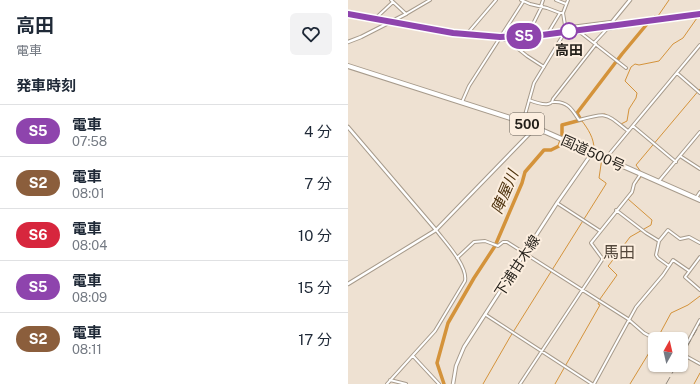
<!DOCTYPE html>
<html lang="ja">
<meta charset="utf-8">
<style>
body{margin:0;font-family:"Public Sans","Noto Sans JP",sans-serif;background:#f2f2f3;color:#1f2937;height:100vh;display:flex;flex-direction:column;font-size:15px;white-space:nowrap}
*{box-sizing:border-box;margin:0}
p{font-size:13px;color:#747a83}
.icon{flex:none;width:22px;height:22px;fill:none;stroke:currentColor;stroke-width:2;stroke-linecap:round;stroke-linejoin:round}
.map{position:relative;flex:1;overflow:hidden}
.details{display:flex;flex-direction:column;background:#fff;width:348px}
.details>*{flex:none}
.badge{padding:0 8px;border-radius:13px;font-size:14px;line-height:26px}
.needle{width:26px;rotate:8deg}
.tools{position:absolute;left:300px;top:332px;display:grid;gap:8px}
.tools a{display:grid;place-items:center;width:40px;height:40px;border-radius:6px;background:#fff;box-shadow:0 1px 3px #0004;font-size:20px}
.map>.badge{position:absolute;translate:-50% -50%;box-shadow:0 0 0 2px #fff}
h2{padding:0 16px;font-size:15px;line-height:36px}
.round{display:grid;place-items:center;flex:none;width:42px;height:42px;border-radius:6px;background:#f2f2f3}
.head{display:flex;align-items:center;justify-content:space-between;height:68px;padding:0 16px}
h1{font-size:19px;font-weight:700;line-height:30px}
ul{padding:0;list-style:none}
li{display:flex;align-items:center;gap:12px;height:52px;padding:0 16px;border-top:1px solid #e0e1e3}
li div{flex:1}
li b{display:block;font-size:15px}
li em{font-style:normal}
li .badge{min-width:44px;font-weight:700;text-align:center}
main{display:flex;flex:1;min-height:0}
.map>svg:first-child{display:block}
.lines{fill:none;stroke-linecap:round;stroke-linejoin:round}
.stream{stroke:#d4933b;stroke-width:1}
.river{stroke:#d4933b;stroke-width:3.5}
.street-casing{stroke:#a79b8c;stroke-width:4}
.secondary-casing{stroke:#a79b8c;stroke-width:4.5}
.highway-casing{stroke:#a79b8c;stroke-width:6}
.street{stroke:#fff;stroke-width:2}
.secondary{stroke:#fff;stroke-width:2.5}
.highway{stroke:#fff;stroke-width:4}
.rail{stroke:#90877c;stroke-width:1;stroke-dasharray:8 4;stroke-linecap:butt}
.line-casing{stroke:#fff;stroke-width:9}
.line{stroke:#8e44ad;stroke-width:6}
.stop-dot{fill:#fff;stroke:#8e44ad;stroke-width:2}
.labels{text-anchor:middle;stroke-width:4;stroke-linejoin:round;paint-order:stroke}
.shield{fill:#fceedf;stroke:#635c54;stroke-width:1}
.shield-label{font-size:13px;font-weight:bold;fill:#221e18}
.stop-label{font-size:14px;font-weight:bold;fill:#221e18;stroke:#fceedf}
.street-label{font-size:14px;fill:#221e18;stroke:#fceedf}
.water-label{font-size:15px;font-style:italic;fill:#4c310c;stroke:#fceedf}
.quarter-label{font-size:16px;fill:#54483c;stroke:#fceedf}
</style>
<main>
<section class="details">
<div class="head"><div><h1>高田</h1><p>電車</p></div><a class="round"><svg class="icon" aria-label="heart" viewBox="0 0 24 24"><path d="M12 20l-8-8c-3-5 5-10 8-4 3-6 11-1 8 4z"/></svg></a></div>
<h2>発車時刻</h2>
<ul>
<li><span class="badge" style="background:#8e44ad;color:#fff">S5</span><div><b>電車</b><p>07:58</p></div><em>4 分</em></li>
<li><span class="badge" style="background:#8b5e3c;color:#fff">S2</span><div><b>電車</b><p>08:01</p></div><em>7 分</em></li>
<li><span class="badge" style="background:#d7263d;color:#fff">S6</span><div><b>電車</b><p>08:04</p></div><em>10 分</em></li>
<li><span class="badge" style="background:#8e44ad;color:#fff">S5</span><div><b>電車</b><p>08:09</p></div><em>15 分</em></li>
<li><span class="badge" style="background:#8b5e3c;color:#fff">S2</span><div><b>電車</b><p>08:11</p></div><em>17 分</em></li>
</ul>
</section>
<div class="map">
<svg width="352" height="384" viewBox="0 0 352 384">
<rect width="100%" height="100%" fill="#eee1d2"/>
<g class="lines">
<!-- stream -->
<path class="stream" d="M304 19 306 16H310L321 0
M299 24 302 22
M248 115 257 114 262 117
M234 121C240 129 246 138 246 149L254 152V155
M273 124 279 121 281 109 288 98 289 93 277 81 283 67 287 64 291 65 311 61 325 44 335 38 349 18 352 12
M293 172 288 165 352 89
M286 186 293 177
M309 339 323 313 340 305 352 296
M135 384 162 337 258 184V183L251 178 254 158
M207 384 252 305 250 304 252 299 269 275 260 266 261 265 282 237 303 225 304 220 280 199 285 193 286 189
M282 384 307 343
M346 384 352 373"/>
<!-- river -->
<path class="river" d="M96 384 89 363 100 323 126 278 147 246 174 183 177 172 196 150H203L211 146 214 138V125L233 120 229 113 274 54 299 24"/>
<defs>
<path id="street" d="M43 0 58 14 82 0
M173 0 182 4 199 8 212 13H215
M208 0 218 4
M193 6 195 0
M194 6 184 26 194 34
M30 16 45 2
M45 21C80 27 115 35 151 36 173 37 195 34 216 31
M200 33 212 13
M215 33 225 32 233 33 278 68
M119 34 148 0
M151 38 159 40 179 56 196 67
M246 43 259 29 281 25
M329 73 352 93
M181 100C186 102 195 105 200 104 205 103 201 102 206 102 220 101 225 111 231 120 260 112 257 113 280 131
M114 102 121 86 175 2
M204 102 205 99 248 44
M175 122 186 83 214 37 217 25 215 13 220 0
M285 126 328 162
M332 156 352 169
M258 158 352 45
M311 181 352 132
M348 198 352 192
M209 203 252 231
M268 210 298 233 311 241
M352 257 337 277 352 290
M109 258 126 242 137 241 150 246 155 242H159L280 319 296 333 307 339
M321 266 310 258 308 255 311 241 320 230 332 239 341 237 352 243
M138 315 244 384
M334 353 352 320
M334 354 352 364
M65 356 91 384
M42 380 58 384
M39 384 87 331 117 281C120 266 97 242 88 230
M172 384 254 260V258L243 243 284 192 286 184 292 175
M246 384 288 307 315 275 325 260 341 271"/>
<path id="secondary" d="M217 28 264 22 282 0
M0 42 13 37 58 14
M0 127 88 230
M0 284 88 230 187 128
M105 384 108 366 116 347 209 203 244 153"/>
<path id="highway" d="M0 66 175 122 352 200"/>
</defs>
<!-- street casing -->
<use href="#street" class="street-casing"/>
<!-- secondary casing -->
<use href="#secondary" class="secondary-casing"/>
<!-- highway casing -->
<use href="#highway" class="highway-casing"/>
<!-- street -->
<use href="#street" class="street"/>
<!-- secondary -->
<use href="#secondary" class="secondary"/>
<!-- highway -->
<use href="#highway" class="highway"/>
<!-- rail -->
<path class="rail" d="M0 14 105 33 136 37H155L194 35 352 14
M333 357 352 324
M318 384 329 365"/>
</g>
<g class="lines">
<defs>
<path id="line" d="M0 14 105 33 152 37 194 35 352 14"/>
</defs>
<!-- line casing -->
<use href="#line" class="line-casing"/>
<!-- line -->
<use href="#line" class="line"/>
</g>
<!-- markers -->
<circle class="stop-dot" cx="221" cy="31" r="8"/>
<g class="labels">
<!-- shield labels -->
<rect class="shield" x="162" y="113" width="34" height="22" rx="3"/>
<g class="shield-label">
<text x="179" y="129">500</text>
</g>
<!-- stop labels -->
<g class="stop-label">
<text x="221" y="55">高田</text>
</g>
<!-- street labels -->
<g class="street-label">
<text transform="translate(245 153) rotate(24)" y="5">国道500号</text>
<text transform="translate(169 266) rotate(-57)" y="5">下浦甘木線</text>
</g>
<!-- water labels -->
<g class="water-label">
<text transform="translate(157 192) rotate(-67)" y="5">陣屋川</text>
</g>
<!-- quarter labels -->
<g class="quarter-label">
<text x="271" y="258">馬田</text>
</g>
</g>
</svg>
<div class="tools">
<a><svg class="needle" viewBox="-14 -14 28 28"><path d="M0-13l5 13h-10z" fill="#e53935"/><path d="M0 13l5-13h-10z" fill="#747a83"/></svg></a>
</div>
<b class="badge" style="left:176px;top:36px;background:#8e44ad;color:#fff">S5</b>
</div>
</main>
